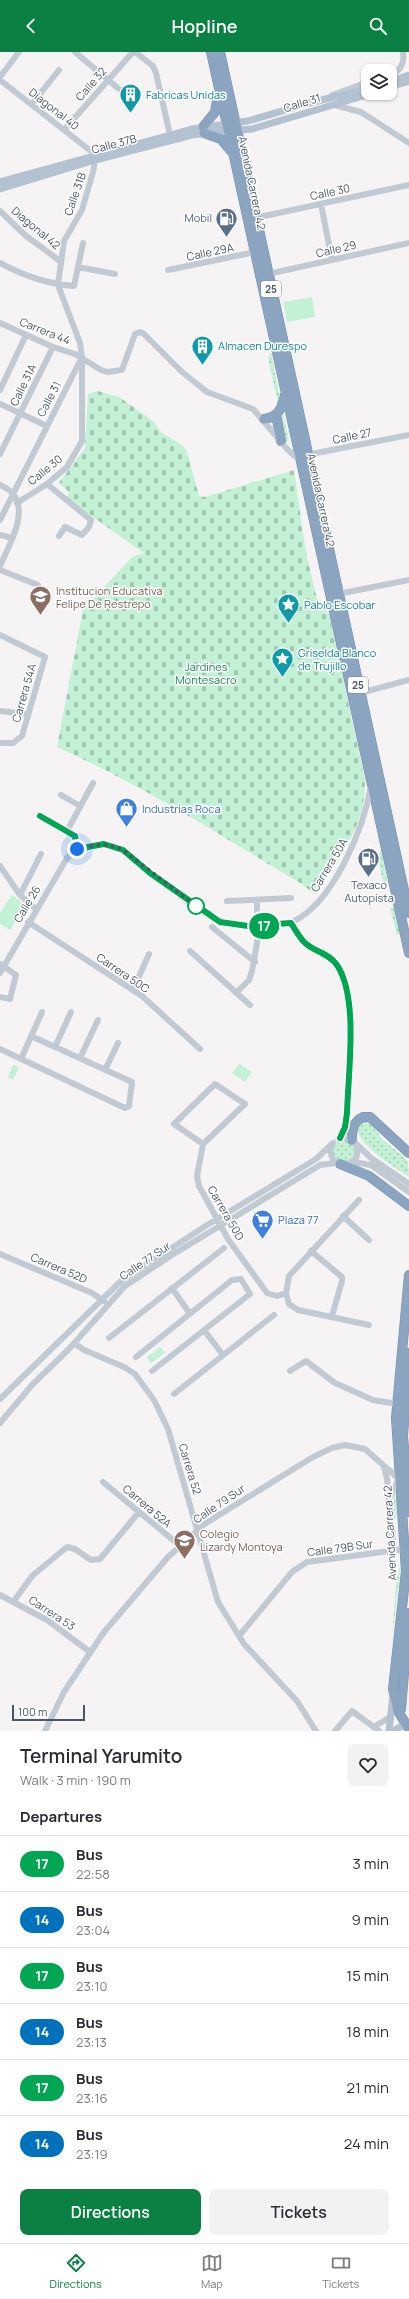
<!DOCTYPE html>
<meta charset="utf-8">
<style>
body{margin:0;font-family:Manrope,sans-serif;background:#f2f2f3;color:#2b2b33;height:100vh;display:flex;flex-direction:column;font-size:15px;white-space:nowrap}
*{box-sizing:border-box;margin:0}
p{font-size:13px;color:#7c7c81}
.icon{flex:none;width:22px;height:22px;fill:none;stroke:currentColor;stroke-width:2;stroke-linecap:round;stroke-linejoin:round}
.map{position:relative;height:1679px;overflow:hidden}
.side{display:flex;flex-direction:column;background:#fff;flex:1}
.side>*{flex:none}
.badge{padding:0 8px;border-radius:13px;font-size:14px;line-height:26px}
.tools{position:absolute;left:361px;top:12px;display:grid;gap:8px}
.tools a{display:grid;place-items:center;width:36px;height:36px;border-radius:8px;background:#fff;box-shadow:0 1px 3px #0004;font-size:20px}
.scale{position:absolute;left:12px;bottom:10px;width:73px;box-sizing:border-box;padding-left:4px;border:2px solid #4a5661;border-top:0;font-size:11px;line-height:14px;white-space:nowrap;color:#4a5661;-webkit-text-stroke:3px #fff;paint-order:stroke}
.you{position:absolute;width:20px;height:20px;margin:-10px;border:3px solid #fff;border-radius:50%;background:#1a73e8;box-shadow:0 0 0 6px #1a73e833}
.map>.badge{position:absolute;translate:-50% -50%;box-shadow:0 0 0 2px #fff}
h2{padding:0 20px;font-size:15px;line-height:36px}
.round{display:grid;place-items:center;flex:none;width:42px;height:42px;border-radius:8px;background:#f2f2f3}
.headline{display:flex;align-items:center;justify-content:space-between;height:68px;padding:0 20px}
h1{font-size:19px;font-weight:600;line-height:30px}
.action{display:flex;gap:8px;margin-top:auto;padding:8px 20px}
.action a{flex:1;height:46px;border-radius:8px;background:#0b8043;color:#fff;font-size:16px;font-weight:600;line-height:46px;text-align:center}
.action a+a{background:#f2f2f3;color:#2b2b33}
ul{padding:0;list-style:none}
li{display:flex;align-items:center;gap:12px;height:56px;padding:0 20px;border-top:1px solid #e1e1e2}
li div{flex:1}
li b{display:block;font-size:15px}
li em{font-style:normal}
li .badge{min-width:44px;font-weight:700;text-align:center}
header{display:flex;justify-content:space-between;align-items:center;height:52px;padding:0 20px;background:#0b8043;color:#fff;font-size:18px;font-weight:600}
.dock{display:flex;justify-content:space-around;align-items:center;height:56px;border-top:1px solid #e1e1e2;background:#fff;font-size:11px;color:#7c7c81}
.dock a{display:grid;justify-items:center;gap:2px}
.dock .current{color:#0b8043}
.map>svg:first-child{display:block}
.grass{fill:url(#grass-dots)}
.cemetery{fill:url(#cemetery-stones)}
.pitch{fill:#c3f1d5}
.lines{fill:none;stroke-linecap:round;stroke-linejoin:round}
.highway-casing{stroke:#7690ad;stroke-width:10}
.minor{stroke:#c1cad2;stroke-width:6}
.major{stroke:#b3c2d1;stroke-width:7}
.highway{stroke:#8ba5c1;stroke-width:9}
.line-casing{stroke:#fff;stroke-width:9}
.line{stroke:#00a651;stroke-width:6}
.walk{stroke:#4a5661;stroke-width:4;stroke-dasharray:0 7.2}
.stop-dot{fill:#fff;stroke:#00a651;stroke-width:2}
.labels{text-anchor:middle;stroke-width:3;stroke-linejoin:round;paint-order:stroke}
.shield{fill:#fff;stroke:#808990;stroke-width:1}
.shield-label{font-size:10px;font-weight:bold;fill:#4a5661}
.street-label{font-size:11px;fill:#4a5661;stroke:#fff}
.culture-label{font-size:11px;fill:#0d838f;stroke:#fff;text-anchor:start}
.service-label{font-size:11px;fill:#4e5e75;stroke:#fff;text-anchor:end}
.education-label{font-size:11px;fill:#785e54;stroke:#fff;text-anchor:start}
.park-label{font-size:11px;fill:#17864f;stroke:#fff}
.shop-label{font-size:11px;fill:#366cbe;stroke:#fff;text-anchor:start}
</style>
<header><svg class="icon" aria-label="back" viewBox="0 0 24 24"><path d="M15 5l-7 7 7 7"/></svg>Hopline<svg class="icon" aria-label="search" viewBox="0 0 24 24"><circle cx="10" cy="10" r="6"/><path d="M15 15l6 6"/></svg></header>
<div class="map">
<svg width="409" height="1679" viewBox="0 0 409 1679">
<defs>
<pattern id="grass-dots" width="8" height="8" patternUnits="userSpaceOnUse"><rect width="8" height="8" fill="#c3f1d5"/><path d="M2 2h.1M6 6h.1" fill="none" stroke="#a0c6b0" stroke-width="1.8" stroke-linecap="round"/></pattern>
<pattern id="cemetery-stones" width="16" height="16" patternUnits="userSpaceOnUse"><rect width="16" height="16" fill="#c3f1d5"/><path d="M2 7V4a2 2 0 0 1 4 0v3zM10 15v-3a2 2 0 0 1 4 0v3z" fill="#a0c6b0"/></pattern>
</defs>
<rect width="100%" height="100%" fill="#f5f3f3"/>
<!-- grass -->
<path class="grass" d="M271 301 280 346 278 352 268 306Z
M283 361 289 389 285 390 281 371Z
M381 798 388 834 384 835 378 805Z
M394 855 400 882 397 883 390 856Z
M363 1069 372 1072 382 1087 405 1106 408 1111 409 1125C396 1116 359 1094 357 1077Z
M333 1099a11 11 0 1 1 22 0a11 11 0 1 1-22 0Z
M395 1439 397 1460 394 1471 392 1447Z
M401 1510 392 1590 396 1531Z"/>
<!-- cemetery -->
<path class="cemetery" d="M98 339 119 345 153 369 161 380 183 394 187 400 199 444 205 445 294 418 305 496 318 552 329 562 365 728C366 774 339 806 315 842L300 831C220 783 142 733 57 695L83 558 132 505 144 501 66 446 69 440 59 431 85 396 88 342Z"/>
<!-- pitch -->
<path class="pitch" d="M312 245 315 265 287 270 283 250Z
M12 843 26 853 10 878 0 872V861Z
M239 1012 252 1020 245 1030 232 1021Z
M13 1013 19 1015 13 1028 8 1025Z
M160 1295 165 1301 151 1311 147 1305Z"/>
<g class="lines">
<defs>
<path id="highway" d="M211 0 409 901
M220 0 409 861
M203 75 215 60 218 43
M204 81 221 87 231 99
M276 363 281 389
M264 367C278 365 282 357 285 343
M352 1088C351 1078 354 1069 363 1065H370L409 1101
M340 1112 369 1124 409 1154
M409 1223 396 1366 406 1519 393 1637 398 1659 409 1677
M409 1301 403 1384 409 1460
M401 1657 409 1561"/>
</defs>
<!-- highway casing -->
<use href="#highway" class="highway-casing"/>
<!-- minor -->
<path class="minor" d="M75 0 119 37
M135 0 153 14 156 21 170 83
M390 23C400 20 405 11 403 0
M0 25 19 0
M0 28 96 103 93 120 82 158 64 189 58 233 80 291 82 305V389L67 415 47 432 17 451
M332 43 368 30
M32 52 59 18
M334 53 361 60 409 91
M64 78 133 0
M321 152 332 208
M0 159 25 183 60 209
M255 166 409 133
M0 211C24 224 47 232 74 234L83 191
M78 215 115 222
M168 218 255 200
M268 222 409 191
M0 271 53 295 75 302 101 318 107 320 122 318 135 282 140 280 144 282 181 319 207 340 253 357 288 398 296 405 409 383
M0 338 26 283
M0 352 47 374
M0 402 53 295
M47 432 91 468 89 475 82 483 65 475 59 484
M0 433C4 435 10 438 13 442 29 461 8 495 0 514
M0 468 80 309
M0 483 12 486
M0 518 38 533
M338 542 409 528
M0 583 45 605 22 684 13 691H0
M360 641 409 628
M0 659 27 662
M61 743 80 754
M40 764 75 784 77 797
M67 779 93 731
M0 814 20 843 36 857
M20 843 41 802
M227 849 291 846
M28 870 142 944 200 997
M291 871C295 877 299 885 305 891 315 900 329 901 337 913 359 946 348 1022 347 1061L345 1075 340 1086
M257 873V848
M212 875 255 910
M190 899 250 953
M0 912 16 923 10 947 0 945
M0 921 67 806C77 794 100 789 114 794 127 798 138 810 148 819 165 833 200 861 220 870 230 875 244 873 256 873 267 874 281 875 292 870 333 852 364 776 371 733
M133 938 149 902
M236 941 249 928 252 919 260 874
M55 995 71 960
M0 997 125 1056 129 1054 132 1030 31 984
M80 1006 98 968
M21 1007 42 960
M105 1018 118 991
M215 1032 245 1052 203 1092 174 1072Z
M338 1087 344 1085 352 1088 371 1106 409 1132
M203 1092 197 1124 199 1134 228 1187 267 1241 277 1244 286 1241
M332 1093 330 1099 333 1108 345 1113 356 1107 358 1098 355 1091
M353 1110 371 1113 409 1140
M359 1148 289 1224 286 1241 289 1252 298 1258 369 1273
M343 1164 369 1188
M311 1199 342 1225V1229L332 1264
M0 1202 92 1241 104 1249
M172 1236 190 1262
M204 1278 223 1303
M109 1286 224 1196
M74 1291 84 1298 124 1315 135 1322 154 1348 168 1377 218 1550 244 1592 297 1649 316 1679
M136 1305 232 1228 241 1227 250 1242 152 1319
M290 1319 306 1309 335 1331 373 1348 397 1352
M174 1342 274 1263
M0 1347 121 1229 204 1175 316 1107 333 1091
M0 1371 32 1333 69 1297 125 1234 172 1203 320 1113 336 1111
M384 1415 387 1427 394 1499
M103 1430 179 1493
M389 1445 399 1427
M0 1543 47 1568 90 1600
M14 1549 32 1524 67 1495 75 1497 91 1508 100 1507 139 1460
M239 1584 292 1520 307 1510 405 1497
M374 1675 390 1665
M45 1679 64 1640 104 1580 168 1505 206 1471 313 1405 332 1396 345 1393 365 1397 399 1427
M335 1679 352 1659 379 1679"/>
<!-- major -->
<path class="major" d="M390 30 409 23
M390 35 409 29
M0 130 192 77 248 69 309 51 368 37
M0 137 95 108 192 83 252 77 373 41
M389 1679 393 1643
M393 1679 405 1672"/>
<!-- highway -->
<use href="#highway" class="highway"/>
</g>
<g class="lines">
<defs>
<path id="line" d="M40 764 75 784 77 797 104 792 123 798 150 821 220 870 248 874 291 871C295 877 299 885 305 891 315 900 329 901 337 913 359 946 348 1022 347 1061L345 1075 340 1086"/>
</defs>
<!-- line casing -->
<use href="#line" class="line-casing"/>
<!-- line -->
<use href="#line" class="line"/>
<!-- walk -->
<path class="walk" d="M77 797C94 793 107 790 123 798L196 854"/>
</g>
<!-- icons -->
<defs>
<symbol id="building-pin" viewBox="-11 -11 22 30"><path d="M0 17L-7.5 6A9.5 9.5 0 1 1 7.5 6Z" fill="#0f9aa8" stroke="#fff"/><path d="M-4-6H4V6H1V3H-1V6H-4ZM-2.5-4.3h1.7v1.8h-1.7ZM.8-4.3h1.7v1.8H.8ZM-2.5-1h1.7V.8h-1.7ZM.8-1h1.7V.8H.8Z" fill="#fff"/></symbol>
<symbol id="fuel-pin" viewBox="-11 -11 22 30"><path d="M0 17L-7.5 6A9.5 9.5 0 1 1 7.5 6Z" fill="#5c6f8a" stroke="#fff"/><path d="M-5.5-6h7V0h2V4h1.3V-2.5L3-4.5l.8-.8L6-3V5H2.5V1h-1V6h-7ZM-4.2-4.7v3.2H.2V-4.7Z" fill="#fff"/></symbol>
<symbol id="school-pin" viewBox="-11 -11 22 30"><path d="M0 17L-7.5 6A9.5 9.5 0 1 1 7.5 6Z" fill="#8d6e63" stroke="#fff"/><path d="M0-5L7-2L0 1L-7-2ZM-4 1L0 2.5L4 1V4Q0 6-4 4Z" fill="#fff"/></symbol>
<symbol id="sight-pin" viewBox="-11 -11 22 30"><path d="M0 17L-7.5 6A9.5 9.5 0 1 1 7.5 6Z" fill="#0f9aa8" stroke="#fff"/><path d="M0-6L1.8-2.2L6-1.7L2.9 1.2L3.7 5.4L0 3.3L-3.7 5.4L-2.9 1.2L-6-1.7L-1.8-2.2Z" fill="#fff"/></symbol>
<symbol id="shop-pin" viewBox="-11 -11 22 30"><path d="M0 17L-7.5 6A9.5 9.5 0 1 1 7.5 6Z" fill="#3f7fe0" stroke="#fff"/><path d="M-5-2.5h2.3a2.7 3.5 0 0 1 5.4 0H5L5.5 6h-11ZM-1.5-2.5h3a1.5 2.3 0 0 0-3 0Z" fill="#fff"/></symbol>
<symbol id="supermarket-pin" viewBox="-11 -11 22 30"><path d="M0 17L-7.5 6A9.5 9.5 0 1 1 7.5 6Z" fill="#3f7fe0" stroke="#fff"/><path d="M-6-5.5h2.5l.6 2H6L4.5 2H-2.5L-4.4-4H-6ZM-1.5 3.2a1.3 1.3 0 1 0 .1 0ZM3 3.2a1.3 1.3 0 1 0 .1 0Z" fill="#fff"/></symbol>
</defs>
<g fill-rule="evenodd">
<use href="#building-pin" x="118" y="30" width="25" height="34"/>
<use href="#fuel-pin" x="214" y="154" width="25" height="34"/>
<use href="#building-pin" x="190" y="282" width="25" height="34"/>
<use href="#school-pin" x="28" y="532" width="25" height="34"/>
<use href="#sight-pin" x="276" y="540" width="25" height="34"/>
<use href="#sight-pin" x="270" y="594" width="25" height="34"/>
<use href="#shop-pin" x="114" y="744" width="25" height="34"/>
<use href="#fuel-pin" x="356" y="794" width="25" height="34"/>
<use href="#supermarket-pin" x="250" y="1156" width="25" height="34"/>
<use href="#school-pin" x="172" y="1476" width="25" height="34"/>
</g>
<!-- markers -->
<circle class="stop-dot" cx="196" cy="854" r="8"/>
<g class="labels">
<!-- shield labels -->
<g class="shield">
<rect x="261" y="229" width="20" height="16" rx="3"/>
<rect x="348" y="625" width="20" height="16" rx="3"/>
</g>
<g class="shield-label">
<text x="271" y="241">25</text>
<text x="358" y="637">25</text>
</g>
<!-- street labels -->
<g class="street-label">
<text transform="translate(91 32) rotate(-49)" y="4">Calle 32</text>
<text transform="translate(302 51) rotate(-17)" y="4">Calle 31</text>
<text transform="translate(54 57) rotate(38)" y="4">Diagonal 40</text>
<text transform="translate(114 92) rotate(-15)" y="4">Calle 37B</text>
<text transform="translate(252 131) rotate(78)" y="4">Avenida Carrera 42</text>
<text transform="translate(330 140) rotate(-12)" y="4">Calle 30</text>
<text transform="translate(75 142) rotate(-71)" y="4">Calle 31B</text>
<text transform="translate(36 176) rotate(40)" y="4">Diagonal 42</text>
<text transform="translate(336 197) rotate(-13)" y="4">Calle 29</text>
<text transform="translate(210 200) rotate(-12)" y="4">Calle 29A</text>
<text transform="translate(45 279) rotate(22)" y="4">Carrera 44</text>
<text transform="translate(23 333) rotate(-64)" y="4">Calle 31A</text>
<text transform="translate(49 347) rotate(-62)" y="4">Calle 31</text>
<text transform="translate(352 384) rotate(-12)" y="4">Calle 27</text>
<text transform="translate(45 418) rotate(-39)" y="4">Calle 30</text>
<text transform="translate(321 448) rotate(78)" y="4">Avenida Carrera 42</text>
<text transform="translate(24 641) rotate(-74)" y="4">Carrera 54A</text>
<text transform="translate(329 813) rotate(-59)" y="4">Carrera 50A</text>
<text transform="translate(27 852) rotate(-59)" y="4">Calle 26</text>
<text transform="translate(123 921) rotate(34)" y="4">Carrera 50C</text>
<text transform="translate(226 1161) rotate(60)" y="4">Carrera 50D</text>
<text transform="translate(145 1209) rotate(-34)" y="4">Calle 77 Sur</text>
<text transform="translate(59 1216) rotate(23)" y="4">Carrera 52D</text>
<text transform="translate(190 1417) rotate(73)" y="4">Carrera 52</text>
<text transform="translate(219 1452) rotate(-34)" y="4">Calle 79 Sur</text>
<text transform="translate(147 1454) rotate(40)" y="4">Carrera 52A</text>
<text transform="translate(390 1481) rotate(-93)" y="4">Avenida Carrera 42</text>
<text transform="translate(340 1496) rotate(-8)" y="4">Calle 79B Sur</text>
<text transform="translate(52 1561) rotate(33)" y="4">Carrera 53</text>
</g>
<!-- culture labels -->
<g class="culture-label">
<text x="146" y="47">Fabricas Unidas</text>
<text x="218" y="298">Almacen Durespo</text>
<text x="304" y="557">Pablo Escobar</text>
<text x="298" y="605">Griselda Blanco<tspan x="298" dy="13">de Trujillo</tspan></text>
</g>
<!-- service labels -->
<g class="service-label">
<text x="212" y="170">Mobil</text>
<text x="369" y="837" text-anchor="middle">Texaco<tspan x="369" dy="13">Autopista</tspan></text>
</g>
<!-- education labels -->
<g class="education-label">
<text x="56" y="543">Institucion Educativa<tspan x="56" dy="13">Felipe De Restrepo</tspan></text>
<text x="200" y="1486">Colegio<tspan x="200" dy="13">Lizardy Montoya</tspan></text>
</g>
<!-- park labels -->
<g class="park-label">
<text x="206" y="619">Jardines<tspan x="206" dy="13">Montesacro</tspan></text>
</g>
<!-- shop labels -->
<g class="shop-label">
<text x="142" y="761">Industrias Roca</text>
<text x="278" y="1172">Plaza 77</text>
</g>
</g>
</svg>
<div class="tools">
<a><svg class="icon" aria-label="layers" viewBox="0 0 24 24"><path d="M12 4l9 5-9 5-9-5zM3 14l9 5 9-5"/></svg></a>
</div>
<div class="scale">100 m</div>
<div class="you" style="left:77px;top:797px"></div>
<b class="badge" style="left:264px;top:874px;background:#00a651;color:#fff">17</b>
</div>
<section class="side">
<div class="headline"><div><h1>Terminal Yarumito</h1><p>Walk · 3 min · 190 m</p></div><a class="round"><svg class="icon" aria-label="heart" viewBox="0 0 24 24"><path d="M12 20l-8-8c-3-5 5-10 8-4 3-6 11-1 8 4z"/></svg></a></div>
<h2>Departures</h2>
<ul>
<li><span class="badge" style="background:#00a651;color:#fff">17</span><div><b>Bus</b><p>22:58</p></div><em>3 min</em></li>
<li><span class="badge" style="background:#0072bc;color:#fff">14</span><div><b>Bus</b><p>23:04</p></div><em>9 min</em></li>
<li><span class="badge" style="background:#00a651;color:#fff">17</span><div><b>Bus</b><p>23:10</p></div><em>15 min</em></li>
<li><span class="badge" style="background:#0072bc;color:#fff">14</span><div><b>Bus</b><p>23:13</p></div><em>18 min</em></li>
<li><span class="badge" style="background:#00a651;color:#fff">17</span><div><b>Bus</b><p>23:16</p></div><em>21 min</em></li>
<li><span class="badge" style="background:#0072bc;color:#fff">14</span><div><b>Bus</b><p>23:19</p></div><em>24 min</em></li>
</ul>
<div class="action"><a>Directions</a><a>Tickets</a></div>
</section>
<nav class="dock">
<a class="current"><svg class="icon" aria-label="directions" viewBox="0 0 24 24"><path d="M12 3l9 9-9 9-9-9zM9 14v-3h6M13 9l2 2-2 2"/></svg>Directions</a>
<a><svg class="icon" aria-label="map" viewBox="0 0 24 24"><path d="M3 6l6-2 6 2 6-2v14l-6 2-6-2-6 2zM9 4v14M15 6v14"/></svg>Map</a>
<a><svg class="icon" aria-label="tickets" viewBox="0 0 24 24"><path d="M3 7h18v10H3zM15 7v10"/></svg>Tickets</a>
</nav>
